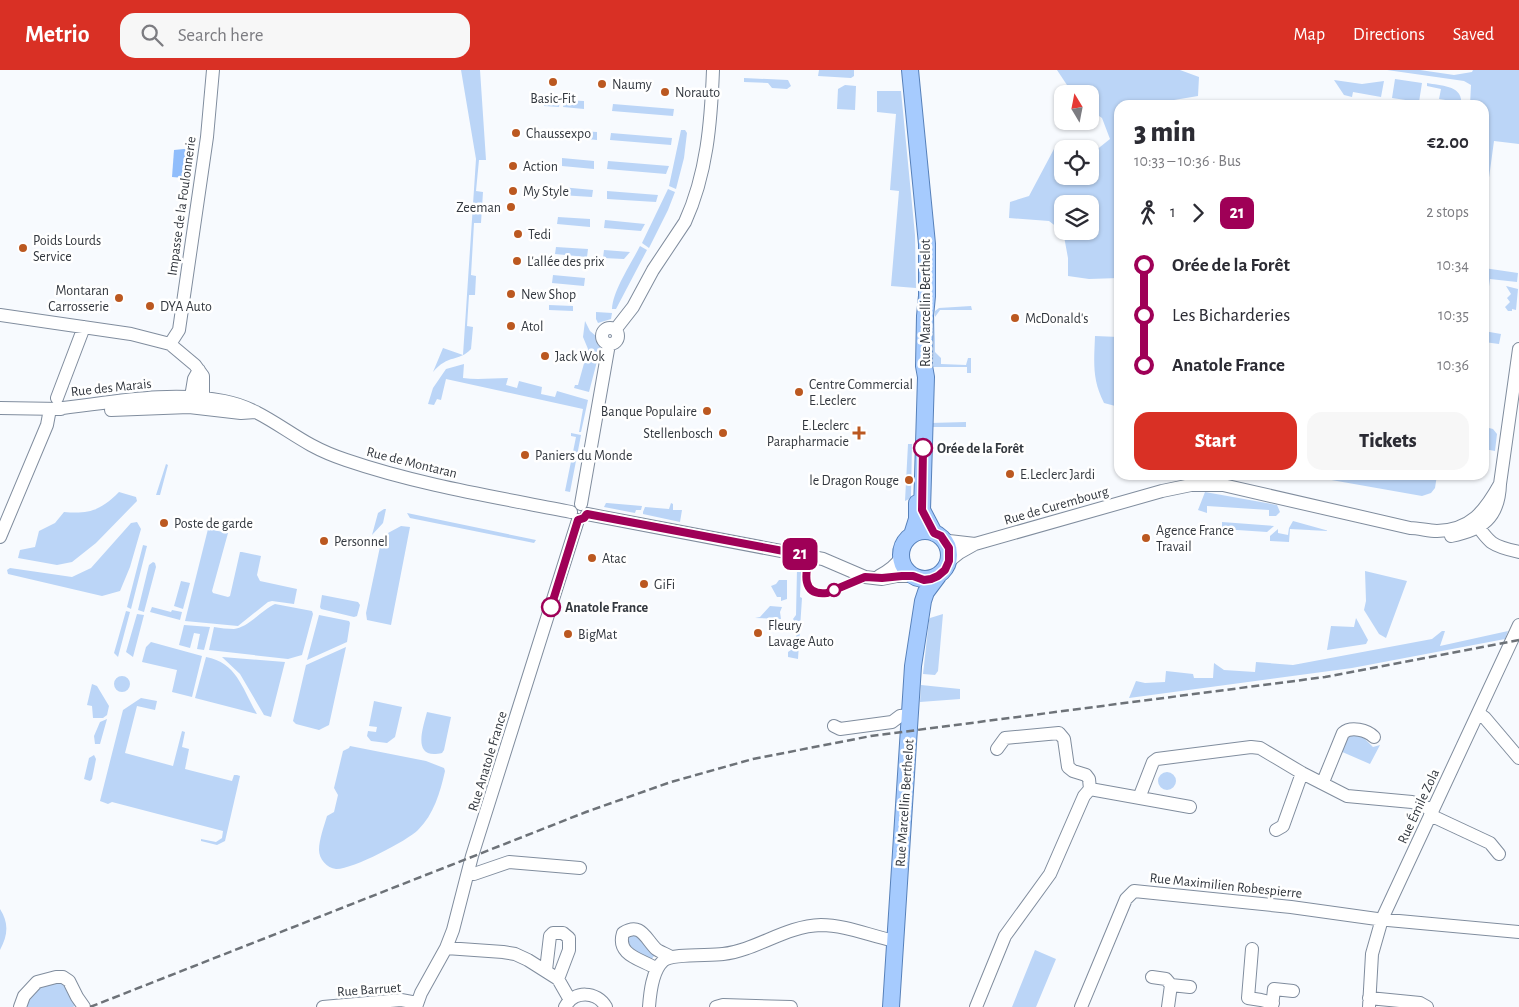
<!DOCTYPE html>
<meta charset="utf-8">
<style>
body{margin:0;font-family:"Alegreya Sans",sans-serif;background:#f7f7f7;color:#2b2b33;height:100vh;display:flex;flex-direction:column;font-size:19px;white-space:nowrap}
*{box-sizing:border-box;margin:0}
p{font-size:16px;color:#7c7c81}
.icon{flex:none;width:28px;height:28px;fill:none;stroke:currentColor;stroke-width:2;stroke-linecap:round;stroke-linejoin:round}
.map{position:relative;flex:1;overflow:hidden}
.sheet{position:absolute;left:1114px;top:30px;width:375px;height:380px;display:flex;flex-direction:column;background:#fff;border-radius:15px;box-shadow:0 1px 4px #0004}
.sheet>*{flex:none}
.badge{padding:0 10px;border-radius:8px;font-size:18px;line-height:32px}
.needle{width:32px;rotate:350deg}
.fabs{position:absolute;left:1054px;top:15px;display:grid;gap:10px}
.fabs a{display:grid;place-items:center;width:45px;height:45px;border-radius:10px;background:#fff;box-shadow:0 1px 4px #0004;font-size:25px}
.map>.badge{position:absolute;translate:-50% -50%;box-shadow:0 0 0 2px #fff}
.legs{display:flex;align-items:center;gap:8px;height:55px;padding:0 20px;font-size:16px}
.legs p{margin-inline-start:auto}
.headline{display:flex;align-items:center;justify-content:space-between;height:85px;padding:0 20px}
h1{font-size:28px;font-weight:800;line-height:38px}
.action{display:flex;gap:10px;margin-top:auto;padding:10px 20px}
.action a{flex:1;height:58px;border-radius:15px;background:#d93025;color:#fff;font-size:20px;font-weight:800;line-height:58px;text-align:center}
.action a+a{background:#f7f7f7;color:#2b2b33}
ul{padding:0 20px;list-style:none}
li{display:flex;align-items:center;gap:18px;height:50px;font-size:19px}
li i{display:grid;place-items:center;width:8px;height:100%;margin:0 6px;background:currentColor}
li i::after{content:'';width:12px;height:12px;margin:-6px;border:4px solid;border-radius:50%;background:#fff}
li p{margin-inline-start:auto}
li:first-child i{background:linear-gradient(#0000 50%,currentColor 0)}
li:last-child i{background:linear-gradient(currentColor 50%,#0000 0)}
header{display:flex;align-items:center;gap:30px;box-sizing:border-box;height:70px;padding:0 25px;background:#d93025;color:#fff}
header strong{font-size:24px}
nav{display:flex;gap:28px;margin-inline-start:auto;font-size:18px}
.search{width:350px;height:45px;background:#f7f7f7;display:flex;align-items:center;gap:12px;box-sizing:border-box;padding:0 18px;border-radius:15px;color:#7c7c81;font-size:19px}
.map>svg:first-child{display:block}
.green{fill:#bbd5f7}
.water{fill:#90bdfb}
.lines{fill:none;stroke-linecap:round;stroke-linejoin:round}
.minor-casing{stroke:#808d9e;stroke-width:14}
.major-casing{stroke:#5781ba;stroke-width:18}
.minor{stroke:#fff;stroke-width:12}
.major{stroke:#a6cbfe;stroke-width:16}
.rail{stroke:#6d7278;stroke-width:2.5;stroke-dasharray:8 4;stroke-linecap:butt}
.line-1-casing{stroke:#fff;stroke-width:11}
.line-1{stroke:#9f0057;stroke-width:8}
.poi-dot{fill:#bb5820;stroke:#fff;stroke-width:2}
.stop-1-dot{fill:#fff;stroke:#9f0057;stroke-width:2.5}
.labels{text-anchor:middle;stroke-width:5;stroke-linejoin:round;paint-order:stroke}
.poi-label{font-size:14px;fill:#33383f;stroke:#fff;text-anchor:start}
.street-label{font-size:14px;fill:#33383f;stroke:#fff}
.stop-label{font-size:14px;font-weight:bold;fill:#33383f;stroke:#fff;text-anchor:start}
</style>
<header>
<strong>Metrio</strong>
<div class="search"><svg class="icon" aria-label="search" viewBox="0 0 24 24"><circle cx="10" cy="10" r="6"/><path d="M15 15l6 6"/></svg>Search here</div>
<nav><a>Map</a><a>Directions</a><a>Saved</a></nav>
</header>
<div class="map">
<svg width="1519" height="937" viewBox="0 0 1519 937">
<rect width="100%" height="100%" fill="#f7fafe"/>
<!-- green -->
<path class="green" d="M461 0H480L486 90H479L476 121 483 122 481 153H474L471 205 476 206 475 225H469L467 256 473 257 471 279C459 292 448 284 433 302L443 278 463 285 476 89Z
M819 0H854V6L851 8 818 6Z
M1057 0H1180L1199 7 1198 26 1174 30 1173 35H1119V208L1089 209 1068 206V188L1063 161H1090V134H1062V161L1049 151 1009 148 1010 132 1029 126 1054 79 1062 80V106H1090V85L1110 69 1102 48 1090 40V24H1073Z
M1387 0H1420L1454 5 1472 2 1473 0H1519V74L1494 71 1485 137 1484 91 1487 66 1484 65V35H1470L1471 15 1464 11Z
M744 8 788 10 791 16 787 19 772 18 768 13 744 12Z
M1395 9 1422 13 1419 32 1392 28Z
M1334 10 1362 14 1384 11 1381 27 1353 22 1352 27 1344 25Z
M1427 13C1441 16 1464 15 1461 35H1452V31L1439 29 1441 19 1427 16Z
M845 15 856 16 855 40 837 39 838 19Z
M877 21H901L915 165 916 218 891 216 899 121 890 120 896 44 877 42Z
M545 29 560 30 559 37 544 36Z
M564 30 584 31V39L563 37Z
M613 34 674 39 673 46 612 41Z
M565 60 597 62V70L565 67Z
M681 60H685L687 63 684 88 676 119 669 116Z
M611 63 672 68 671 75 610 70Z
M562 88 594 91V99L562 96Z
M608 91 669 96 666 104 607 99Z
M561 117 593 120 592 127 560 125Z
M668 119 675 122 668 140 649 178 642 173Z
M607 121 658 125 656 132 607 129Z
M558 147 590 149V157L557 154Z
M605 150 645 154 641 161 604 158Z
M640 176 647 180 616 239H612C613 220 631 194 640 176Z
M556 177 588 179 587 187 555 184Z
M604 180 630 182 624 189 603 188Z
M1484 198 1518 203 1517 212 1490 209 1487 231 1484 230Z
M553 205 585 208 584 216 552 213Z
M1506 216 1518 219 1516 240 1512 239V241H1508L1505 237 1510 232 1507 228 1511 224Z
M549 235 573 236V241L549 240Z
M971 236 972 240H940L935 247V282L941 288V294L966 295 968 288H971V303H967V297H933L935 241 939 238Z
M596 242 612 243 611 249 598 253 596 249Z
M585 251 590 261 596 266 601 276 589 322 574 318 575 315H578L588 279 583 267Z
M1484 261 1501 264 1499 274 1484 272Z
M1095 266 1119 267V337L1104 333C1092 309 1094 293 1095 266Z
M464 294 463 308C478 310 492 308 508 308L506 315 517 318 519 311 542 317 541 324 555 327 557 321 588 330 581 362H579L583 339 446 309 441 330 437 329 434 335 428 334 433 318 446 299Z
M966 352V357H930V353Z
M1485 357 1493 359 1497 364 1495 381 1484 379Z
M571 363 581 365 570 422 565 421 576 367 571 366Z
M908 374H912L911 428 905 431Z
M166 394 168 395 160 425H156Z
M1303 405H1437L1435 418 1431 423 1422 426Z
M119 422 136 427 137 431 96 473 72 492 57 495 18 488 20 480 35 477 39 461 55 453 64 442C89 444 100 441 119 422Z
M1205 422 1277 435 1280 442 1276 446H1269V440L1207 436V443L1198 440Z
M606 433H607L642 436 641 440H636L635 443 604 437Z
M671 433 673 434V440H682L680 452 643 444V442L645 437 669 439Z
M384 439H386L383 453 372 465 378 443Z
M407 443 536 470 534 473 410 448Z
M1293 451 1329 461 1290 459 1289 472 1270 471V466L1278 459V463L1288 465 1289 458Z
M137 452 141 459 130 497 120 521 102 526 8 504 7 500 10 498 72 507 91 498 131 453Z
M1222 452 1274 456 1267 462 1222 459Z
M401 456 410 457 391 555 367 550 366 543 381 472 388 463Z
M208 459 228 463 212 521 213 523 228 527 230 526 240 482H242L261 486 257 505 260 511 297 519 294 534 272 531 268 532 238 556 185 551Z
M143 475 147 476 131 539 127 537Z
M153 492 155 493 156 497 144 542 138 540 149 495Z
M797 499 801 501 800 527 802 528 798 589 788 587V582L794 578 798 556 793 549 796 545Z
M1365 501 1407 511 1386 568 1379 564 1364 540 1366 531Z
M779 510H787V529L781 531V527H777L771 516 776 514Z
M181 511 190 513 183 539 174 536Z
M322 525 358 532 360 535 357 546 354 547 321 539 320 537Z
M275 534 312 541 313 544 302 585 288 589 209 580 214 557C220 558 228 559 234 559 247 558 262 540 275 534Z
M770 536 782 537 780 542 781 549 755 548 760 547Z
M152 537 171 542 172 540 182 542 180 550 150 542Z
M126 541 130 542 118 587 114 583Z
M137 544 144 545 133 587 126 582Z
M943 544 938 601 935 605 923 604 929 550 930 548Z
M319 545 349 551 350 553 347 572 307 590Z
M1356 548 1368 570 1366 574 1327 580 1331 556 1354 557Z
M184 555 210 557 204 580 197 579 200 564 194 563 190 578 179 575Z
M1442 561H1445L1440 576 1508 561 1505 569 1352 598 1129 628 1136 611 1145 613 1165 612 1166 601 1193 604 1194 608H1213L1214 593 1224 600 1255 602 1256 592 1293 595 1432 569Z
M151 572 202 586 192 627 172 622 177 600 142 592 146 577Z
M346 577 329 655 319 660 296 654 293 651 306 595Z
M206 587C237 593 242 618 257 644L195 628Z
M222 587 285 592 271 647 264 645 240 604Z
M114 614a8 8 0 1 1 16 0a8 8 0 1 1-16 0Z
M92 614 97 616 109 636 107 645 103 648H93L92 636 87 635Z
M921 615 960 619V629L920 632Z
M141 628 157 631 155 640 137 636 125 683 173 696 182 661 185 662 182 677 189 679 185 699 232 711 234 705H237L240 706 225 771 217 775 201 771V769L216 772 222 768 223 761 112 732 108 734 100 731 123 640Z
M374 631 402 637 395 667 387 673 371 671 367 666 368 661 376 662 377 657 369 656Z
M427 642 451 647 444 680 442 683C411 690 423 658 427 642Z
M107 649 100 674H95L94 666 100 652Z
M1349 665 1362 666 1373 677 1380 675 1370 694 1340 681Z
M350 676 426 691 444 698 445 701C440 723 434 744 418 760 407 771 351 800 336 799 327 798 319 789 319 780 319 770 324 756 327 746L334 742 338 725 334 718 343 681 349 678Z
M94 685 96 689 92 709 90 711 84 709 89 688Z
M1158 711a9 9 0 1 1 18 0a9 9 0 1 1-18 0Z
M0 839C9 853 8 865 0 880Z
M636 863 654 883V886L651 890 630 881 625 867Z
M1035 880 1056 889 1036 937H1012Z
M59 913 65 915 77 935 73 937H24L38 916Z"/>
<!-- water -->
<path class="water" d="M184 79 190 80 191 83 188 105 184 108 172 107 174 80Z"/>
<g class="lines">
<defs>
<path id="minor" d="M0 245 131 264 170 274 195 295 203 306V327
M602 266a8 8 0 1 1 16 0a8 8 0 1 1-16 0Z
M615 260 633 237 653 200 685 152C707 104 711 52 713 0
M170 274 179 260 207 67 213 0
M191 327 194 309 199 300
M57 328 84 257
M0 338 61 339
M54 339C110 333 168 320 224 331 257 337 282 359 311 375 322 381 334 386 346 390 419 415 496 427 571 442
M111 340 189 337 241 343 256 342
M581 434 609 274
M587 444 823 489 865 507 882 509 897 506H913
M1474 451C1490 474 1492 476 1519 482
M1451 466C1482 460 1499 448 1500 414L1519 279
M0 467 47 355 50 339
M941 467 949 471 975 474
M949 491 959 483 975 474 1162 421 1191 415H1223L1410 458C1419 458 1428 461 1437 461 1471 460 1485 441 1500 414
M879 506C889 501 896 496 901 487
M1478 643 1485 648 1519 688
M834 656 840 659 892 652 900 646 910 645
M997 679 1005 668 1059 663 1064 669 1068 697 1073 701 1086 705 1089 709 1090 719
M1323 712 1343 663C1351 656 1367 660 1374 667
M1090 719 1190 737
M1139 728 1153 692 1157 689 1251 677 1260 678 1302 703 1347 726 1412 732 1433 740
M1430 745 1490 773 1499 784
M1276 760 1283 756 1302 703
M468 804H474L509 792 580 798
M446 878 503 882 515 884 528 890 558 909 570 930
M1252 879 1248 928 1261 930 1273 933
M657 899C642 889 616 886 623 863 641 852 645 868 656 879 660 882 666 884 671 887
M546 900 550 866 553 863H563L569 868V880L558 909
M1152 907 1166 909 1171 915 1168 937
M1171 915 1190 917
M1369 928 1420 933 1427 937
M20 937 24 926 37 912 56 907H63L69 911 77 927 84 937
M323 937 401 930 417 933
M416 937 421 923 446 878 453 860 472 786 578 450
M565 937C574 920 597 921 606 937
M649 937C650 923 652 901 663 891 671 883 710 886 723 884 757 880 785 856 821 855 846 855 870 866 895 871
M716 937 723 935 791 937
M976 937 1005 866 1050 804 1084 726 1090 719
M1081 937 1126 829 1134 821 1291 837 1377 849 1519 862
M1272 937 1274 919 1293 921
M1369 937 1372 884 1382 849 1519 555"/>
<path id="major" d="M910 0 927 174V226L925 246 924 296 926 307 922 440 934 463
M901 485a24 24 0 1 1 48 0a24 24 0 1 1-48 0Z
M912 465 917 449V433
M891 937 913 596 923 531 926 522 938 506"/>
</defs>
<!-- minor casing -->
<use href="#minor" class="minor-casing"/>
<!-- major casing -->
<use href="#major" class="major-casing"/>
<!-- minor -->
<use href="#minor" class="minor"/>
<!-- major -->
<use href="#major" class="major"/>
<!-- rail -->
<path class="rail" d="M90 937 586 742 671 712 753 689 871 666 1325 607 1519 570"/>
</g>
<g class="lines">
<defs>
<path id="line-1" d="M551 537 578 450 584 448 587 444 810 486C805 503 801 526 827 523L865 507 882 508 902 506H913L924 510 931 509 938 506 945 500 949 491V478L941 466 934 463 922 440 923 378"/>
</defs>
<!-- line-1 casing -->
<use href="#line-1" class="line-1-casing"/>
<!-- line-1 -->
<use href="#line-1" class="line-1"/>
</g>
<!-- markers -->
<g class="poi-dot">
<circle cx="553" cy="12" r="5"/>
<circle cx="602" cy="14" r="5"/>
<circle cx="665" cy="22" r="5"/>
<circle cx="516" cy="63" r="5"/>
<circle cx="513" cy="96" r="5"/>
<circle cx="513" cy="121" r="5"/>
<circle cx="511" cy="137" r="5"/>
<circle cx="518" cy="164" r="5"/>
<circle cx="23" cy="178" r="5"/>
<circle cx="517" cy="191" r="5"/>
<circle cx="511" cy="224" r="5"/>
<circle cx="119" cy="228" r="5"/>
<circle cx="150" cy="236" r="5"/>
<circle cx="1015" cy="248" r="5"/>
<circle cx="511" cy="256" r="5"/>
<circle cx="545" cy="286" r="5"/>
<circle cx="799" cy="322" r="5"/>
<circle cx="707" cy="341" r="5"/>
<circle cx="723" cy="363" r="5"/>
<path d="M856.5 355.5h5v5h5v5h-5v5h-5v-5h-5v-5h5z"/>
<circle cx="525" cy="385" r="5"/>
<circle cx="1010" cy="404" r="5"/>
<circle cx="909" cy="410" r="5"/>
<circle cx="164" cy="453" r="5"/>
<circle cx="1146" cy="468" r="5"/>
<circle cx="324" cy="471" r="5"/>
<circle cx="592" cy="488" r="5"/>
<circle cx="644" cy="514" r="5"/>
<circle cx="758" cy="563" r="5"/>
<circle cx="568" cy="564" r="5"/>
</g>
<g class="stop-1-dot">
<circle cx="923" cy="378" r="9"/>
<circle cx="834" cy="520" r="6"/>
<circle cx="551" cy="537" r="9"/>
</g>
<g class="labels">
<!-- poi labels -->
<g class="poi-label">
<text x="612" y="19">Naumy</text>
<text x="675" y="27">Norauto</text>
<text x="553" y="33" text-anchor="middle">Basic-Fit</text>
<text x="526" y="68">Chaussexpo</text>
<text x="523" y="101">Action</text>
<text x="523" y="126">My Style</text>
<text x="501" y="142" text-anchor="end">Zeeman</text>
<text x="528" y="169">Tedi</text>
<text x="33" y="175">Poids Lourds<tspan x="33" dy="16">Service</tspan></text>
<text x="527" y="196">L'allée des prix</text>
<text x="109" y="225" text-anchor="end">Montaran<tspan x="109" dy="16">Carrosserie</tspan></text>
<text x="521" y="229">New Shop</text>
<text x="160" y="241">DYA Auto</text>
<text x="1025" y="253">McDonald's</text>
<text x="521" y="261">Atol</text>
<text x="555" y="291">Jack Wok</text>
<text x="809" y="319">Centre Commercial<tspan x="809" dy="16">E.Leclerc</tspan></text>
<text x="697" y="346" text-anchor="end">Banque Populaire</text>
<text x="849" y="360" text-anchor="end">E.Leclerc<tspan x="849" dy="16">Parapharmacie</tspan></text>
<text x="713" y="368" text-anchor="end">Stellenbosch</text>
<text x="535" y="390">Paniers du Monde</text>
<text x="1020" y="409">E.Leclerc Jardi</text>
<text x="899" y="415" text-anchor="end">le Dragon Rouge</text>
<text x="174" y="458">Poste de garde</text>
<text x="1156" y="465">Agence France<tspan x="1156" dy="16">Travail</tspan></text>
<text x="334" y="476">Personnel</text>
<text x="602" y="493">Atac</text>
<text x="654" y="519">GiFi</text>
<text x="768" y="560">Fleury<tspan x="768" dy="16">Lavage Auto</tspan></text>
<text x="578" y="569">BigMat</text>
</g>
<!-- street labels -->
<g class="street-label">
<text transform="translate(181 136) rotate(-82)" y="5">Impasse de la Foulonnerie</text>
<text transform="translate(925 233) rotate(-90)" y="5">Rue Marcellin Berthelot</text>
<text transform="translate(111 317) rotate(-6)" y="5">Rue des Marais</text>
<text transform="translate(412 392) rotate(14)" y="5">Rue de Montaran</text>
<text transform="translate(1056 435) rotate(-16)" y="5">Rue de Curembourg</text>
<text transform="translate(487 691) rotate(-73)" y="5">Rue Anatole France</text>
<text transform="translate(904 733) rotate(-86)" y="5">Rue Marcellin Berthelot</text>
<text transform="translate(1418 736) rotate(-65)" y="5">Rue Émile Zola</text>
<text transform="translate(1226 815) rotate(6)" y="5">Rue Maximilien Robespierre</text>
<text transform="translate(369 919) rotate(-4)" y="5">Rue Barruet</text>
</g>
<!-- stop labels -->
<g class="stop-label">
<text x="937" y="383">Orée de la Forêt</text>
<text x="565" y="542">Anatole France</text>
</g>
</g>
</svg>
<div class="fabs">
<a><svg class="needle" viewBox="-14 -14 28 28"><path d="M0-13l5 13h-10z" fill="#e53935"/><path d="M0 13l5-13h-10z" fill="#7c7c81"/></svg></a>
<a><svg class="icon" aria-label="locate" viewBox="0 0 24 24"><circle cx="12" cy="12" r="6"/><path d="M12 2v4M12 18v4M2 12h4M18 12h4"/></svg></a>
<a><svg class="icon" aria-label="layers" viewBox="0 0 24 24"><path d="M12 4l9 5-9 5-9-5zM3 14l9 5 9-5"/></svg></a>
</div>
<b class="badge" style="left:800px;top:484px;background:#9f0057;color:#fff">21</b>
<section class="sheet">
<div class="headline"><div><h1>3 min</h1><p>10:33 – 10:36 · Bus</p></div><b>€2.00</b></div>
<div class="legs"><svg class="icon" aria-label="walk" viewBox="0 0 24 24"><circle cx="13" cy="4" r="2"/><path d="M13 8l-2 6 4 7M11 14l-3 7M7 12l3-4h3l4 4"/></svg>1<svg class="icon" aria-label="forward" viewBox="0 0 24 24"><path d="M9 5l7 7-7 7"/></svg><b class="badge" style="background:#9f0057;color:#fff">21</b><p>2 stops</p></div>
<ul>
<li><i style="color:#9f0057"></i><b>Orée de la Forêt</b><p>10:34</p></li>
<li><i style="color:#9f0057"></i><span>Les Bicharderies</span><p>10:35</p></li>
<li><i style="color:#9f0057"></i><b>Anatole France</b><p>10:36</p></li>
</ul>
<div class="action"><a>Start</a><a>Tickets</a></div>
</section>
</div>
